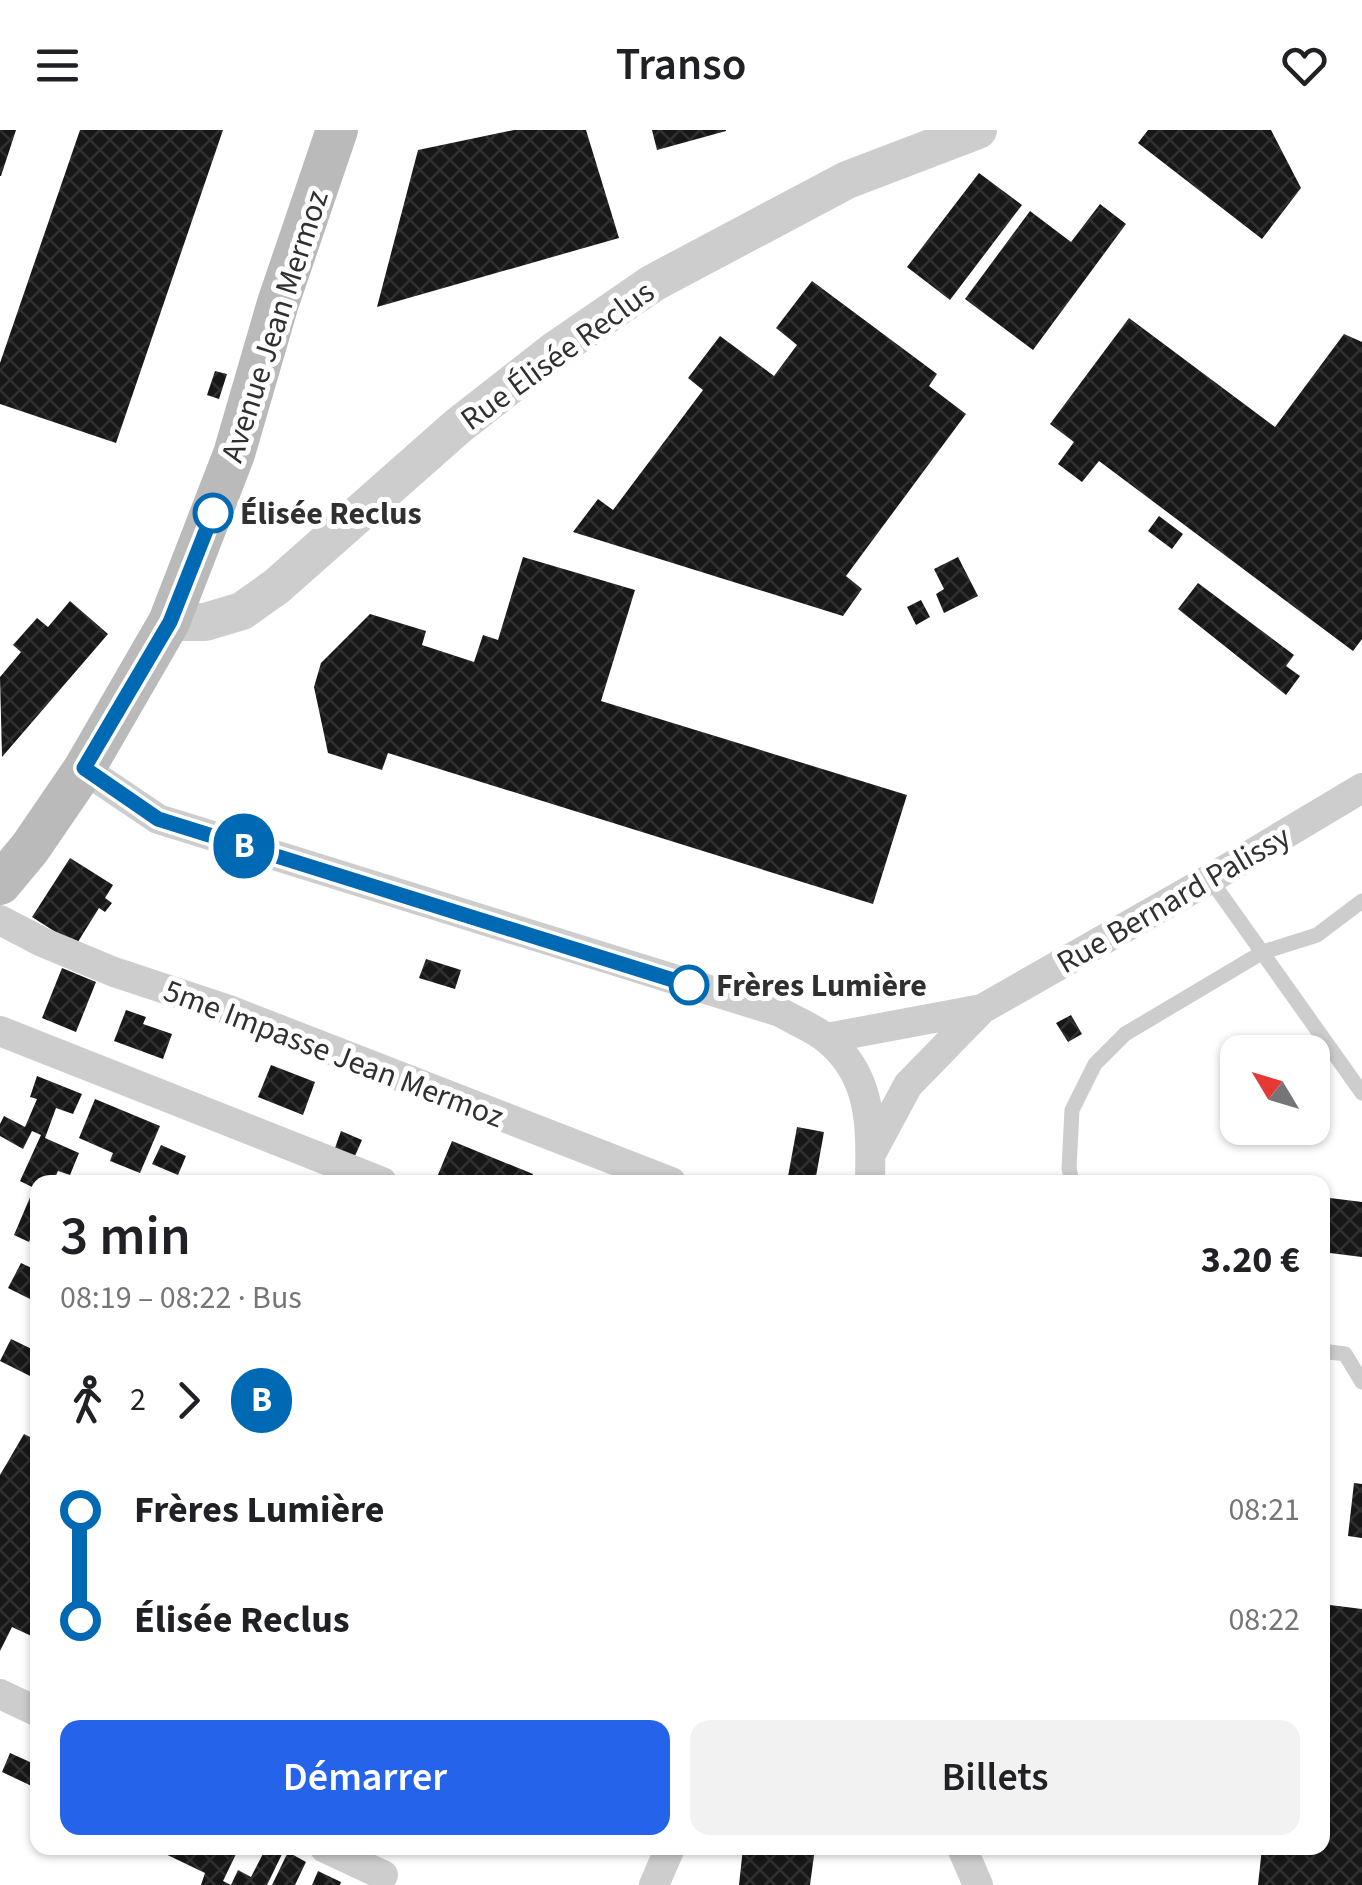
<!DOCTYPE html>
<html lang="fr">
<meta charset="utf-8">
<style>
body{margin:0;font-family:"Source Sans 3",sans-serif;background:#f2f2f2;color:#202124;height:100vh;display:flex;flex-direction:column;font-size:38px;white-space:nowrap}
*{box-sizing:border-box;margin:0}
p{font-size:32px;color:#757577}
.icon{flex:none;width:55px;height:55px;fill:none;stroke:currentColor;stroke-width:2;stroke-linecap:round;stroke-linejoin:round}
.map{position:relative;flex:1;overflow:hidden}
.details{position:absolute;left:30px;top:1045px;width:1300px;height:680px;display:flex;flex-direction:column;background:#fff;border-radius:20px;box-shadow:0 2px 8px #0004}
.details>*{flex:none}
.badge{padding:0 20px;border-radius:32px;font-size:35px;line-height:65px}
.needle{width:65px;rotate:308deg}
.tools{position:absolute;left:1220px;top:905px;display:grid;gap:20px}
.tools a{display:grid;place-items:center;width:110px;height:110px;border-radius:20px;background:#fff;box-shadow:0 2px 8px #0004;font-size:50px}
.map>.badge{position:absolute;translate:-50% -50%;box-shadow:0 0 0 5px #fff}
.legs{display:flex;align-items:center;gap:15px;height:110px;padding:0 30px;font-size:32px}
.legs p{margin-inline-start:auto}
.headline{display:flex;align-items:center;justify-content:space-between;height:170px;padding:0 30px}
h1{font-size:55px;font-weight:600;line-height:75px}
.button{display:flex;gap:20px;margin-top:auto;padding:20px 30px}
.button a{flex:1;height:115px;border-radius:20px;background:#2563eb;color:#fff;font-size:40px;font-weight:600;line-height:115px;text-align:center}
.button a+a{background:#f2f2f2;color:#202124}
ul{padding:0 30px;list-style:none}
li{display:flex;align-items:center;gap:35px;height:110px;font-size:38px}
li i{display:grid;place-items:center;width:15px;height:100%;margin:0 12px;background:currentColor}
li i::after{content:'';width:25px;height:25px;margin:-12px;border:8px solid;border-radius:50%;background:#fff}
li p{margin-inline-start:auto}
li:first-child i{background:linear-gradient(#0000 50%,currentColor 0)}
li:last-child i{background:linear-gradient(currentColor 50%,#0000 0)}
header{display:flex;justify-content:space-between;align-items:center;height:130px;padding:0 30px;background:#fff;font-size:45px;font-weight:600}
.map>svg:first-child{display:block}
.building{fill:url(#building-cross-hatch)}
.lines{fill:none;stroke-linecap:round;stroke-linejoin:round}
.service{stroke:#cdcdcd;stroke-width:15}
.minor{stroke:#cdcdcd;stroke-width:30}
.tertiary{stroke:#cdcdcd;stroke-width:38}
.secondary{stroke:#bababa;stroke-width:42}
.line-1-casing{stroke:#fff;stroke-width:22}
.line-1{stroke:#0069b4;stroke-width:15}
.stop-1-dot{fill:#fff;stroke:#0069b4;stroke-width:5}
.labels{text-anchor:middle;stroke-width:10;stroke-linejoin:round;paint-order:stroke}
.street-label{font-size:32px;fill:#303030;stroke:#fff}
.stop-label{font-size:32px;font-weight:bold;fill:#303030;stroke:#fff;text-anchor:start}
</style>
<header><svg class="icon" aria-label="menu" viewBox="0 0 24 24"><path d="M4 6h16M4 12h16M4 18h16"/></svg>Transo<svg class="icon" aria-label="heart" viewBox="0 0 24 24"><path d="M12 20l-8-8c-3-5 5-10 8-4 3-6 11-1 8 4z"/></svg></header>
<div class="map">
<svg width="1362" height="1755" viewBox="0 0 1362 1755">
<defs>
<pattern id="building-cross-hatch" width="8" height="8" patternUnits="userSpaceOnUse" patternTransform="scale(2.5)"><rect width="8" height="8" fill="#171717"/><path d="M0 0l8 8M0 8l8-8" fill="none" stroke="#303030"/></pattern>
</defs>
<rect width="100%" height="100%" fill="#fff"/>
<!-- building -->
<path class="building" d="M0 0H16L1 46H0Z
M80 0H223L116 313 0 274V233Z
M514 0H586L619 108 377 177 418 20Z
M652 0H726V1L657 20Z
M1148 0H1271L1301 58 1262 109 1138 13Z
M979 43 1022 75 950 170 907 137Z
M1100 74 1126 94 1033 220 965 169 1030 81 1071 112Z
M812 151 937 244 929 256 966 284 846 446 862 459 843 486 573 402 598 369 613 380 703 260 688 248 720 206 774 246 797 215 776 198Z
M1129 188 1275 297 1344 204 1362 212V509L1353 521 1099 331 1082 352 1058 334 1074 312 1050 294Z
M215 241 227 244 219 269 207 265Z
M1159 386 1183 404 1172 419 1148 401Z
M523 427 635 460 601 571 907 665 873 774 388 623 382 640 328 623 314 557 321 533 370 484 426 501 422 515 474 532 483 505 498 510Z
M958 427 978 466 944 483 936 464 944 459 934 439Z
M1198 453 1294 525 1286 536 1300 546 1286 565 1178 479Z
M921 470 930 487 916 495 907 477Z
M70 471 108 504 2 627 0 547 21 522 13 515 37 488 48 497Z
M70 728 113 755 105 768 112 773 105 782 99 778 76 815 32 787Z
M426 829 461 840 455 859 419 848Z
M62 838 96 852 76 902 42 888Z
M126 880 146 887 143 894 172 904 163 929 114 911Z
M1071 885 1082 904 1068 912 1056 893Z
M271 935 315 952 303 985 258 967Z
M37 946 82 964 73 984 56 978 45 1008 79 1023 70 1045 58 1041 53 1052H38V1092L29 1112 14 1105 34 1058 20 1051 41 1005 32 1001 23 1019 0 1006V994L4 986 25 997 37 969 30 967Z
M95 969 160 996 140 1043 110 1031 113 1023 79 1008Z
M797 997 824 1002 815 1052H787Z
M341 1001 362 1010 355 1026 335 1018Z
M452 1011 533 1044 530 1052H435Z
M161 1015 186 1026 178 1045 152 1034Z
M1322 1067 1362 1072V1127L1322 1122Z
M21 1133 38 1141V1173L8 1158Z
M11 1209 38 1222V1250L0 1231Z
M24 1304 38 1311V1509L12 1497 0 1521V1345Z
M1354 1353 1362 1354V1408L1348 1406Z
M1322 1474 1362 1479V1755H1258L1262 1718H1322Z
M10 1623 30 1632 33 1626 38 1628V1659L2 1642Z
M153 1718H223L236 1724 223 1751 231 1755 238 1740 251 1747 266 1718H285L267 1755H201L205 1743Z
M743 1718H815L810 1755H739Z
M288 1722 306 1732 295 1755H272Z
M318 1741 341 1752 340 1755H312Z"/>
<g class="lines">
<!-- service -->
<path class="service" d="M1210 749 1362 963
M1072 1052 1069 1038 1072 980 1095 934 1125 904 1263 822 1317 805 1362 771
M1322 1221 1345 1224 1362 1252"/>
<!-- minor -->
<path class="minor" d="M84 639 158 689 780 882C795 891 814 898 827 909 873 946 871 998 870 1052
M0 790 42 812 114 842 229 880 671 1052
M0 901 382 1052
M827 908 982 879
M872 1022 908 955 982 879 1210 749 1362 658
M0 1564 38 1582
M325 1718 383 1745
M962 1718 978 1755
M654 1755 670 1718"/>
<!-- tertiary -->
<path class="tertiary" d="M169 492H205L242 481 277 456 458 296 554 221 653 153 847 50 978 0"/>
<!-- secondary -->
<path class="secondary" d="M0 754 30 718 84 639 169 492 234 324 278 173 337 0"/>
</g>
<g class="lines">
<defs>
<path id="line-1" d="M213 383 170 492 84 638 158 689 689 855"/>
</defs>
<!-- line-1 casing -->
<use href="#line-1" class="line-1-casing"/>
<!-- line-1 -->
<use href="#line-1" class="line-1"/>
</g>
<!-- markers -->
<g class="stop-1-dot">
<circle cx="213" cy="383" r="18"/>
<circle cx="689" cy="855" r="18"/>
</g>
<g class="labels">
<!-- street labels -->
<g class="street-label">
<text transform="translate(274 196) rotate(-72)" y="11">Avenue Jean Mermoz</text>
<text transform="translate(557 225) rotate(-36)" y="11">Rue Élisée Reclus</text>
<text transform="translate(1173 769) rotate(-30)" y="11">Rue Bernard Palissy</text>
<text transform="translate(334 923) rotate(21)" y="11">5me Impasse Jean Mermoz</text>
</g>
<!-- stop labels -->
<g class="stop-label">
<text x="240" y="394">Élisée Reclus</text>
<text x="716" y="866">Frères Lumière</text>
</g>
</g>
</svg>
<div class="tools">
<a><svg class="needle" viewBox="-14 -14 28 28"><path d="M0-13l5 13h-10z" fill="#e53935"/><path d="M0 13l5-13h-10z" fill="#757577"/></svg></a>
</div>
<b class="badge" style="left:244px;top:716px;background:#0069b4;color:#fff">B</b>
<section class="details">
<div class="headline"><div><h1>3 min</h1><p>08:19 – 08:22 · Bus</p></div><b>3.20 €</b></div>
<div class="legs"><svg class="icon" aria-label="walk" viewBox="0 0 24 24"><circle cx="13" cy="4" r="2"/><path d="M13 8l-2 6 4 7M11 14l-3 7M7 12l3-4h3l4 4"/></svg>2<svg class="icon" aria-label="forward" viewBox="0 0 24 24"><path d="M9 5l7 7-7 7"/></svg><b class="badge" style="background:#0069b4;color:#fff">B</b></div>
<ul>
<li><i style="color:#0069b4"></i><b>Frères Lumière</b><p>08:21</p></li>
<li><i style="color:#0069b4"></i><b>Élisée Reclus</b><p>08:22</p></li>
</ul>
<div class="button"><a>Démarrer</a><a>Billets</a></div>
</section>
</div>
